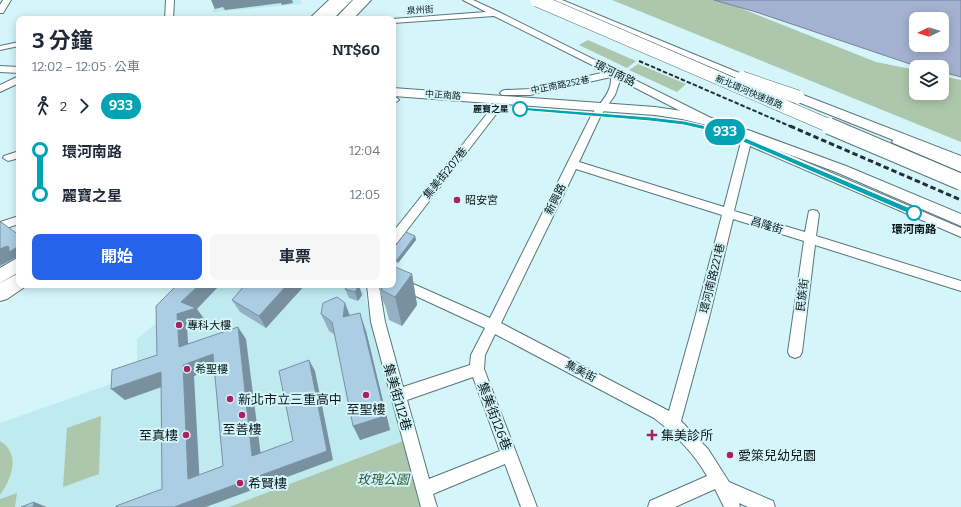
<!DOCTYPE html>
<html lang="zh-TW">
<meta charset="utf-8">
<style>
body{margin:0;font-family:Bitter,"Noto Sans TC",serif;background:#f6f6f7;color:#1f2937;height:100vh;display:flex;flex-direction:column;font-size:15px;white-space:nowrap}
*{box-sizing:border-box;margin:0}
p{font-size:13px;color:#747a83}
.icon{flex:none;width:22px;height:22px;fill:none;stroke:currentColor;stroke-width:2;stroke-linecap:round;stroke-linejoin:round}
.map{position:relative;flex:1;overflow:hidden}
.side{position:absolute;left:16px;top:16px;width:380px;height:272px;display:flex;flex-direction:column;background:#fff;border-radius:8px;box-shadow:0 2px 10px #0003}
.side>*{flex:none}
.badge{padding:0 8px;border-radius:13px;font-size:14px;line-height:26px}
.needle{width:26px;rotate:265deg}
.tools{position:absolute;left:909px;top:12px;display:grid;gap:8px}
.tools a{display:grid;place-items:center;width:40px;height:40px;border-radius:8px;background:#fff;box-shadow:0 2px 10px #0003;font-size:20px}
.map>.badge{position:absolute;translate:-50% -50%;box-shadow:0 0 0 2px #fff}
.legs{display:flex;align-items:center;gap:6px;height:44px;padding:0 16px;font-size:13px}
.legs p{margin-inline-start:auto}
.headline{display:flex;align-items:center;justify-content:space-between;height:68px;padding:0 16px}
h1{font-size:22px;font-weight:700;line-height:30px}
.cta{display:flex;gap:8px;margin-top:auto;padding:8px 16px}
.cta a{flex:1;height:46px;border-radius:8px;background:#2563eb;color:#fff;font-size:16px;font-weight:700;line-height:46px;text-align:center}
.cta a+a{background:#f6f6f7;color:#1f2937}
ul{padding:0 16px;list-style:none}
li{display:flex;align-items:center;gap:14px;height:44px;font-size:15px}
li i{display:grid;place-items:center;width:6px;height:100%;margin:0 5px;background:currentColor}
li i::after{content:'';width:10px;height:10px;margin:-5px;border:3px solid;border-radius:50%;background:#fff}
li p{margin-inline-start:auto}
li:first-child i{background:linear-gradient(#0000 50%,currentColor 0)}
li:last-child i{background:linear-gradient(currentColor 50%,#0000 0)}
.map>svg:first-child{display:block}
.built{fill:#bfeaef}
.green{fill:#adc7ac}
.water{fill:#a4b1d0;stroke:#768399;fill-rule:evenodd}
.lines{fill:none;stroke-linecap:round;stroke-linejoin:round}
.minor-casing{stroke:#58767a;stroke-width:2}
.major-casing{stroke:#58767a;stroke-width:2}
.highway-casing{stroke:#58767a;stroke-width:2}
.minor{fill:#fff;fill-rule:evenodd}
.major{fill:#fff;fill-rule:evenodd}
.highway{fill:#fff;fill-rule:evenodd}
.rail-far1{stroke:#223033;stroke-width:2;stroke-dasharray:4.5 2;stroke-linecap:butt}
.rail{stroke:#223033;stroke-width:3;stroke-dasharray:5.5 3;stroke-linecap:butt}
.highway-bridge-far1-casing{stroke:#58767a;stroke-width:14;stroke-linecap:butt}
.highway-bridge-casing{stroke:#58767a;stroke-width:18;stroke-linecap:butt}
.highway-bridge-far1{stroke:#fff;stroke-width:13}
.highway-bridge{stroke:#fff;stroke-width:16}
.wall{fill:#94b1c4}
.shaded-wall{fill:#7890a0}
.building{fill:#accee4;stroke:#7890a0;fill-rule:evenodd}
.line-1{fill:#00a3b4;stroke:#fff}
.stop-1-dot{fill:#fff;stroke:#00a3b4;stroke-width:2}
.poi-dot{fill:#ac2060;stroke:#d4f5f9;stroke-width:1.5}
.labels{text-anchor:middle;stroke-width:4;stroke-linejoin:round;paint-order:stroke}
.far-street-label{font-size:9px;fill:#0b1719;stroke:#d4f5f9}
.far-stop-label{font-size:9px;font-weight:bold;fill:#0b1719;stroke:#d4f5f9;text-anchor:end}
.street-label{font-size:11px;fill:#0b1719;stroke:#d4f5f9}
.poi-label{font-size:11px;fill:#0b1719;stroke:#d4f5f9;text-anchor:start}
.stop-label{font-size:11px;font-weight:bold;fill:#0b1719;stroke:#d4f5f9}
.near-street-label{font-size:13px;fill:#0b1719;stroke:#d4f5f9}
.near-poi-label{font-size:13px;fill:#0b1719;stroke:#d4f5f9;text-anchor:start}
.near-park-label{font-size:13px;font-style:italic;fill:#365d36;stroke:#d4f5f9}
</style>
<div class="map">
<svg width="961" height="507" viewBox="0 0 961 507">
<rect width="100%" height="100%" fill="#d4f5f9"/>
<!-- built -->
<path class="built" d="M213 0H300L302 4 213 12Z
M199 285H351L364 292 403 441 229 507H0V423L137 375V339L168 313Z"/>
<!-- green -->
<path class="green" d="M612 0H720L876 62 916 70V93H942V76L961 80V142Z
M588 40 636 61 627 68 579 45Z
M638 64 686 84 677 92 629 70Z
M101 416 99 474 63 487 67 428Z
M0 441C21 454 12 478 0 495Z
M403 441 420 507H229Z
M17 493 15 507H0V499Z"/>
<!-- water -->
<path class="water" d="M714 0H961V77L942 72V67L916 66 756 12ZM916 19H942V45H916Z"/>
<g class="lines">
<defs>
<path id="minor" d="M3 0H11L3 13H0V5Z
M166 0H174L173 19H165Z
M329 0H337L317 19H309Z
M363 0H371L353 19H345Z
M463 0H473L499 12 713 119 743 135 745 132H751L753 134 752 139 961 228V237L750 146 734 211 805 232 809 211 813 210 817 211 819 214 816 236 961 281V291L815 245 802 352 800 356 795 358 790 356 788 352 804 241 733 219 709 318 681 421 708 449 729 482 773 501 775 507H748L739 503 740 507H724L715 489 675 507H648L650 501 707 476C694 453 675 434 654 418L495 334 485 355 484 369 537 507H521L505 464 433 494 437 507H421L371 322 367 285H379L385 322 403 387 470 365 471 355 485 328 392 285H393V275L490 318 592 114C601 102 612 92 611 77L530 95H502L500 93 502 91 505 90 530 89 606 72 494 16 393 23V19H392L486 12ZM620 80 741 142 724 207 579 162 601 115 615 95ZM576 169 722 215 695 318 669 411 501 323ZM473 377 500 451 429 479 407 400Z
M552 0H562L754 79 755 81 754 83H748Z
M19 42V46L0 50V46Z
M19 76V83L0 92V85Z
M393 97 397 98 399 100 393 104Z
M497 104 500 105 502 107 500 109 397 243 393 245V232L494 105Z
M897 138 961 164V172L893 143 892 141Z
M19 151V158L8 161 3 158 4 156Z
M19 216V224L0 230V222Z"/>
<path id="major" d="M333 0H344L325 19H314Z
M353 0H364L346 19H335Z
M0 66 19 67V73L0 72Z
M393 88 655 107 682 111 731 123 736 124 737 127 736 130 731 131 682 119 655 115 393 96Z
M748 130 846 166 961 214V226L836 172 743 137 741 134 743 131Z
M19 257V272L0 283V268Z"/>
<path id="highway" d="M340 0H352L333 19H320Z
M798 93 961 156V167L793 100 791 97 793 94Z
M19 273V285H26V286L7 299 0 301V283Z"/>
</defs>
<!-- minor casing -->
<use href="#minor" class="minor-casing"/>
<!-- major casing -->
<use href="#major" class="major-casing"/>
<!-- highway casing -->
<use href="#highway" class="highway-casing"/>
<!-- minor -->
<use href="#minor" class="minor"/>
<!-- major -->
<use href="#major" class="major"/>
<!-- highway -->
<use href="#highway" class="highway"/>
<!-- rail-far1 -->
<path class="rail-far1" d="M639 61 792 127"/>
<!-- rail -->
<path class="rail" d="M790 126 961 200"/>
<defs>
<path id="highway-bridge-far1" d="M537 0 832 127
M742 78 798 97"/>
<path id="highway-bridge" d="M829 126 961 182"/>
</defs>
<!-- highway-bridge-far1 casing -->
<use href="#highway-bridge-far1" class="highway-bridge-far1-casing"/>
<!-- highway-bridge casing -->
<use href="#highway-bridge" class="highway-bridge-casing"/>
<!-- highway-bridge-far1 -->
<use href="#highway-bridge-far1" class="highway-bridge-far1"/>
<!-- highway-bridge -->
<use href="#highway-bridge" class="highway-bridge"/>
</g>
<!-- wall -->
<path class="wall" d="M415 236 416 240 398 263 393 261V249Z
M412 274 417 305 402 326 389 320 385 305 384 304 378 285H393Z
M245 285H305L266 328 240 312 232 300Z
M348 285 362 295 358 301 349 298 345 289Z
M321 314 350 316 366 331 390 430 360 440 335 335 329 331Z"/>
<!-- shaded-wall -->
<path class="shaded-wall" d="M211 0H292L293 3 282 5 281 3 225 10 223 7 215 9Z
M415 236 416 240 398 263 397 260Z
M7 246 12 250 19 246V261L15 258 0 266V249Z
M412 274 417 305 402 326 395 297Z
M199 285H220L197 309 205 320 187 326 189 359 179 347 177 314 181 302Z
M287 285H305L266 328 259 316Z
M359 285 362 295 358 301 355 292Z
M345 303 352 321 343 317Z
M360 313 366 331 390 430 360 440 353 426Z
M238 327 246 339 262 464 252 456Z
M213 354 223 365 194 376 200 487 188 479 183 365Z
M309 360 315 371 333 460 206 507H174L327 451Z
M161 372 173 383 125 400 111 389Z
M34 502 47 507H33Z"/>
<!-- building -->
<path class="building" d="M1 222 19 235V246L9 252V247L7 246 0 249V223Z
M406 232 415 236 397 260 393 258V249Z
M393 266 412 274 395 297 381 290 385 285H393Z
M177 285H199L181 302 196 308 177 314 179 347 238 327 252 456 293 441 279 371 309 360 327 451 174 507H116V506L162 489 161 372 111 389 112 370 157 355 156 306ZM213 354 223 466 188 479 183 365Z
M245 285H287L259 316 232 300Z
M348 285H359L355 292 345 289Z
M337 297 345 303 343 317 360 313 385 416 353 426 332 322 321 314 323 303Z
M34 502 33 507H21Z"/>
<!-- line-1 -->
<path class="line-1" d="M520 107 650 117 684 121 729 131 917 211 918 213 917 215H912L727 135 684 125 650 121 518 110V108Z"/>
<!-- markers -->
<g class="stop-1-dot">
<circle cx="520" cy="109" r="7"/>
<circle cx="914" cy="213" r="7"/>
</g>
<g class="poi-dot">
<circle cx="457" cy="200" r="4"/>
<circle cx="179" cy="325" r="4"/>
<circle cx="187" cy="369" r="4"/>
<circle cx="366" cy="395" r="4"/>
<circle cx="230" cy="399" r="4"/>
<circle cx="242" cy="415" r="4"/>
<circle cx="186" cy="435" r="4"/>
<path d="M650 429h4v4h4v4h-4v4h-4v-4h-4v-4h4z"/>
<circle cx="730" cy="455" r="4"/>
<circle cx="240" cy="483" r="4"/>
</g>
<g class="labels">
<!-- far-street labels -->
<g class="far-street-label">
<text transform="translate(420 10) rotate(-3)" y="3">泉州街</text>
<text transform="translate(560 85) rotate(-11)" y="3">中正南路252巷</text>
<text transform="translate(749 92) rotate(23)" y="3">新北環河快速道路</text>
<text transform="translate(443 95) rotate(4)" y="3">中正南路</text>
</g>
<!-- far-stop labels -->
<g class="far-stop-label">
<text x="509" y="112">麗寶之星</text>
</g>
<!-- street labels -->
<g class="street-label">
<text transform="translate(615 73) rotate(26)" y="4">環河南路</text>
<text transform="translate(445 173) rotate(-51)" y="4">集美街207巷</text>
<text transform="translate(555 199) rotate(-64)" y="4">新興路</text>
<text transform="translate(767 225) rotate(17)" y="4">昌隆街</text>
<text transform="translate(712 278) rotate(-76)" y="4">環河南路221巷</text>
<text transform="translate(802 295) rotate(-83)" y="4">民族街</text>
<text transform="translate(581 371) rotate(27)" y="4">集美街</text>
</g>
<!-- poi labels -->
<g class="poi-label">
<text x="465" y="204">昭安宮</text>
<text x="187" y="329">專科大樓</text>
<text x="195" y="373">希聖樓</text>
</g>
<!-- stop labels -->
<g class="stop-label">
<text x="914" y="233">環河南路</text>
</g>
<!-- near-street labels -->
<g class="near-street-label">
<text transform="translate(398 397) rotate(74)" y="5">集美街112巷</text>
<text transform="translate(495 416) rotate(69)" y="5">集美街126巷</text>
</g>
<!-- near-poi labels -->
<g class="near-poi-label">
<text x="238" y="404">新北市立三重高中</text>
<text x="366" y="414" text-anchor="middle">至聖樓</text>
<text x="242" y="434" text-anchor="middle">至善樓</text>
<text x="178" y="440" text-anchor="end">至真樓</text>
<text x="661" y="440">集美診所</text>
<text x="738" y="460">愛箂兒幼兒園</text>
<text x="248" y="488">希賢樓</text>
</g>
<!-- near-park labels -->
<g class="near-park-label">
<text x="383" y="484">玫瑰公園</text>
</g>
</g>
</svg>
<div class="tools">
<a><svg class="needle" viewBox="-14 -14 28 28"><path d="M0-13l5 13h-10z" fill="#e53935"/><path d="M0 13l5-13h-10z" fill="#747a83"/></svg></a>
<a><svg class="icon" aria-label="layers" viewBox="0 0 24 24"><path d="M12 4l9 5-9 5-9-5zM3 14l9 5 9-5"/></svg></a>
</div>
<b class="badge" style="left:725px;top:132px;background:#00a3b4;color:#fff">933</b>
<section class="side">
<div class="headline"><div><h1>3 分鐘</h1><p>12:02 – 12:05 · 公車</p></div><b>NT$60</b></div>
<div class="legs"><svg class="icon" aria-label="walk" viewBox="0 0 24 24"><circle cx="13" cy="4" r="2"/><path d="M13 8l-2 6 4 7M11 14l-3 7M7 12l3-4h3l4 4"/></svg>2<svg class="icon" aria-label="forward" viewBox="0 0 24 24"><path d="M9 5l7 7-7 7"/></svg><b class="badge" style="background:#00a3b4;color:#fff">933</b></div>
<ul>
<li><i style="color:#00a3b4"></i><b>環河南路</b><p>12:04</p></li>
<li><i style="color:#00a3b4"></i><b>麗寶之星</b><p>12:05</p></li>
</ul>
<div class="cta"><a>開始</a><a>車票</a></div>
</section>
</div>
